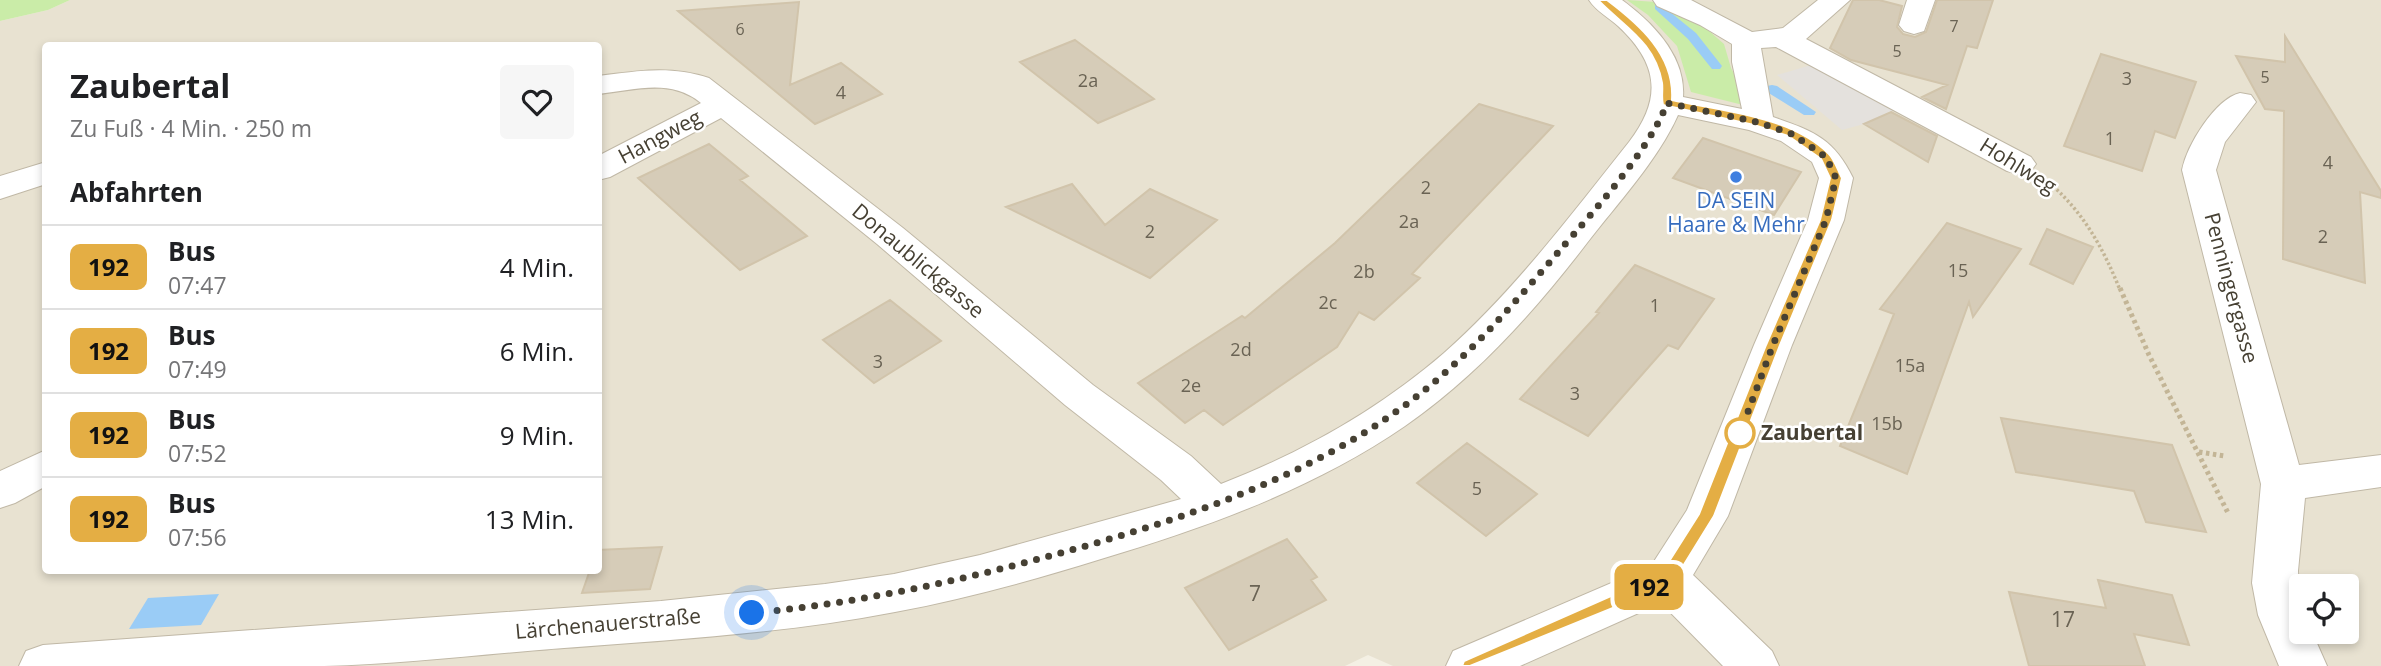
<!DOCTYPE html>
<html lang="de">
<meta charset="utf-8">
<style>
body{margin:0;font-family:"Open Sans",sans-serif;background:#f6f6f6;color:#202124;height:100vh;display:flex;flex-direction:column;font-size:26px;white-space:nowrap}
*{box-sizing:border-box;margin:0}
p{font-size:23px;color:#757577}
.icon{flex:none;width:38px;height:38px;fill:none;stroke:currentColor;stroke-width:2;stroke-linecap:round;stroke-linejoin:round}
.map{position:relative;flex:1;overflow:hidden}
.sheet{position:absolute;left:42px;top:42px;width:560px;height:532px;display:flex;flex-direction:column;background:#fff;border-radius:7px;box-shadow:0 4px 10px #0003}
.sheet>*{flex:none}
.badge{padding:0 14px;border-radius:10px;font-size:24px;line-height:46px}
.controls{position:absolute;left:2289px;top:574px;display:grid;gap:14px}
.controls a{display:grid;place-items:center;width:70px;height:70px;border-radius:7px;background:#fff;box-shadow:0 4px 10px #0003;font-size:35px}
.you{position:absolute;width:35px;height:35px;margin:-18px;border:5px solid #fff;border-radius:50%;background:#1a73e8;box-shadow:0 0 0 10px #1a73e833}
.map>.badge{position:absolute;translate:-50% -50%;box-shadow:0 0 0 4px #fff}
h2{padding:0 28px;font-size:26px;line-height:63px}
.round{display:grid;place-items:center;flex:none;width:74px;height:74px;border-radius:7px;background:#f6f6f6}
.overview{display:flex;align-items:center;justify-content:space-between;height:119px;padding:0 28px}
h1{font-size:33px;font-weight:700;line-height:52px}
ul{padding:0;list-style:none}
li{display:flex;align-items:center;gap:21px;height:84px;padding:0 28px;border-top:2px solid #e0e0e0}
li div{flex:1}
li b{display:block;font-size:26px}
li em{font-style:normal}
li .badge{min-width:77px;font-weight:700;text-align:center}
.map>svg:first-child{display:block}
.residential{fill:#e8e2d1;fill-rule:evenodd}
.green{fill:#caeca8}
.parking{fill:#e4e1dd}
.water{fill:#9accf6}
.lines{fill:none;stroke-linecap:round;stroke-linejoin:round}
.stream{fill:#9accf6;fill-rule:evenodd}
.building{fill:#d6ccb8;stroke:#d1c4ab;stroke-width:2}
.minor-casing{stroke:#c0b8a6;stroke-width:2}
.path-far1{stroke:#c3b596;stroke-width:3.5;stroke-dasharray:2.5 2.5;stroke-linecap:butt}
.path{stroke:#c3b596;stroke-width:5;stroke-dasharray:3.5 3.5;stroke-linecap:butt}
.minor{fill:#fff;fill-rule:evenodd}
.line{fill:#e4ae44;stroke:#fff;stroke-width:2}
.walk{stroke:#464033;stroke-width:7;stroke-dasharray:0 12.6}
.shop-dot{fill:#3f7fe0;stroke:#fff;stroke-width:2.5}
.stop-dot{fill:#fff;stroke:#e4ae44;stroke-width:3.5}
.labels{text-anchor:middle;stroke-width:5;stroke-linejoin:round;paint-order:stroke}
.far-number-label{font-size:16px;fill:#6a6354}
.number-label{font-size:18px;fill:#6a6354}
.street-label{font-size:21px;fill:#464033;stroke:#fff}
.shop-label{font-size:21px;fill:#366cbe;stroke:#fff}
.stop-label{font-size:21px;font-weight:bold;fill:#464033;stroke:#fff;text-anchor:start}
.near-number-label{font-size:21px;fill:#6a6354}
</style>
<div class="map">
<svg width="2381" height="666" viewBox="0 0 2381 666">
<rect width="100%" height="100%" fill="#f4f0e4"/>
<!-- residential -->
<path class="residential" d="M70 0H2381V666H1393L1368 655 1345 666H0V21L48 10ZM46 46H598V570H46ZM2301 586H2347V632H2301Z"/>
<!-- green -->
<path class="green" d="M0 0H70L48 10 0 21Z
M1627 0 1656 2 1701 24 1724 44 1731 68 1751 107 1691 92 1677 46 1648 15Z"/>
<!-- parking -->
<path class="parking" d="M1818 63 1900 107 1864 124 1842 130 1777 75Z"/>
<!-- water -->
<path class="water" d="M219 594 201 625 129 629 148 598Z"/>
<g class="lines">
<!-- stream -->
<path class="stream" d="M1659 3 1696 33 1722 66 1720 69H1712L1688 39 1655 9V5Z
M1772 85 1777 86 1816 112 1814 115H1804L1767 92V86Z"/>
</g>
<!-- building -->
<path class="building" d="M1853 0H1879L1902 6 1897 27 1903 34 1915 37 1926 32 1937 0H1993L1977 48 1967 46 1946 109 1922 97 1947 85 1851 60 1830 48Z
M799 2 790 85 841 63 882 94 815 124 678 11Z
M2285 36 2381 191V198L2360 192 2365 283 2283 259 2284 111 2265 109 2236 56 2285 62Z
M1075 40 1154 99 1098 123 1020 62Z
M2101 54 2196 82 2175 138 2155 131 2142 171 2064 146Z
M1479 104 1553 126 1412 274 1420 278 1374 320 1359 312 1337 347 1223 425 1204 410 1185 423 1138 383 1242 316 1245 318 1335 243Z
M1891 112 1937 136 1928 162 1864 124Z
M1703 138 1801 172 1774 215 1673 178Z
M709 144 748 176 740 180 807 236 740 270 638 178Z
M1072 184 1105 225 1150 189 1217 220 1150 278 1006 207Z
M1947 223 2021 249 1973 317 1969 302 1907 474 1840 446 1894 314 1880 309Z
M2047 229 2093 247 2073 284 2030 264Z
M1635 265 1714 299 1678 349 1668 345 1588 436 1520 399 1599 313 1596 312Z
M890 300 941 341 874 383 823 340Z
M2001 418 2172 445 2206 532 2146 522 2134 491 2016 472Z
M1467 443 1537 494 1486 536 1417 483Z
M1287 539 1317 577 1311 580 1326 600 1229 650 1185 588Z
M662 547 650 589 582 593 590 570H598V550Z
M2098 580 2172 595 2189 645 2134 634 2145 666H2029L2009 592 2106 608Z"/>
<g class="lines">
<defs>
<path id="minor" d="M1589 0H1622C1652 22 1686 56 1683 97L1742 109 1732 62V44L1700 25 1657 6 1653 0H1691L1752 32 1783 28 1818 0H1850L1806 39 2031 157 2036 164 2031 171 2019 174 2007 171 1776 47 1761 48 1773 117C1814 131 1834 139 1853 178L1844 220 1792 345 1728 516 1693 575 1772 651 1779 666H1723L1661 603 1520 666H1446L1453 651 1651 566 1687 510 1754 345 1808 220 1819 178 1812 162 1781 141 1749 130 1678 115C1658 160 1617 204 1587 243 1535 311 1476 377 1405 426 1313 489 1208 527 1101 559 1034 580 965 599 895 612 786 633 675 640 564 648 485 654 404 664 324 666 222 666 120 666 19 666L26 651 43 645 661 601 825 584 894 574 980 555 1181 499 1161 480 1065 405 877 244 721 118 610 177 598 180V156L701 103C670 78 636 90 598 94V76C637 71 671 65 709 78L903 228 1093 385 1191 456 1221 484C1301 453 1378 410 1444 353 1514 291 1571 215 1629 142 1663 98 1658 63 1618 26 1608 17 1596 11 1589 0Z
M1907 0H1935L1924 31 1914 34 1904 31 1899 25Z
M2240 93 2251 95 2256 102 2225 142 2216 170 2299 465 2381 455V487L2305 498 2298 571 2301 632H2312L2327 666H2279L2258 615 2252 583 2261 484 2182 170C2187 145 2215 99 2240 93Z
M46 162V184L0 199V176Z
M46 450V486L15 503 0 508V471Z"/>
</defs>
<!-- minor casing -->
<use href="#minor" class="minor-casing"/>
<!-- path-far1 -->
<path class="path-far1" d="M2053 186C2085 215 2104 250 2120 290"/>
<!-- path -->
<path class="path" d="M2120 288 2149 355 2229 515
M2199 452 2225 456"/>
<!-- minor -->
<use href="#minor" class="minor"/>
</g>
<!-- line -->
<path class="line" d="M1598 0H1607C1639 24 1675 55 1672 100 1723 111 1791 116 1829 154 1835 160 1838 171 1842 178L1832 220 1780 345 1714 516 1672 584 1470 666H1462L1464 661 1661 574 1699 514 1766 345 1820 220 1830 178 1821 159 1788 136 1754 125 1663 105C1661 98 1663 90 1662 83 1655 42 1624 27 1598 0Z"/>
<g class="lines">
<!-- walk -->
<path class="walk" d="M752 613C862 603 969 579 1075 549 1188 517 1301 479 1397 411 1461 366 1510 308 1561 249 1593 212 1651 148 1667 103L1757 122 1792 134 1826 157 1836 178 1826 220 1773 345 1740 433"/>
</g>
<!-- markers -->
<circle class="shop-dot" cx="1736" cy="177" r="7"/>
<circle class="stop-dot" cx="1740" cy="433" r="14"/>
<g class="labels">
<!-- far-number labels -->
<g class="far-number-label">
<text x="1954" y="32">7</text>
<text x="740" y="35">6</text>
<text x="1897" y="57">5</text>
<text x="2265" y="83">5</text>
</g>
<!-- number labels -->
<g class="number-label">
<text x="2127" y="85">3</text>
<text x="1088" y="87">2a</text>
<text x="841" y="99">4</text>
<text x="2110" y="145">1</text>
<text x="2328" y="169">4</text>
<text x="1426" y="194">2</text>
<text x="1409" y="228">2a</text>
<text x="1150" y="238">2</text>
<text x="2323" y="243">2</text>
<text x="1958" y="277">15</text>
<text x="1364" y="278">2b</text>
<text x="1328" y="309">2c</text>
<text x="1655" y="312">1</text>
<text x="1241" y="356">2d</text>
<text x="878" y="368">3</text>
<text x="1910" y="372">15a</text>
<text x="1191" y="392">2e</text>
<text x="1575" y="400">3</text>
<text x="1887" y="430">15b</text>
<text x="1477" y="495">5</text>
</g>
<!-- street labels -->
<g class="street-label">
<text transform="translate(660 137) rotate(-28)" y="7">Hangweg</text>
<text transform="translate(2018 166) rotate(32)" y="7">Hohlweg</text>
<text transform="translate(918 261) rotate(40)" y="7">Donaublickgasse</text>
<text transform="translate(2231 288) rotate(75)" y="7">Penningergasse</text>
<text transform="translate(608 624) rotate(-5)" y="7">Lärchenauerstraße</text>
</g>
<!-- shop labels -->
<g class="shop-label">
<text x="1736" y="208">DA SEIN<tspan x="1736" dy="24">Haare &amp; Mehr</tspan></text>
</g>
<!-- stop labels -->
<g class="stop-label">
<text x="1761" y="440">Zaubertal</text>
</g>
<!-- near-number labels -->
<g class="near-number-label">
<text x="1255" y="601">7</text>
<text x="2063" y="627">17</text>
</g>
</g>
</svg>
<div class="controls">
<a><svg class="icon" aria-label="locate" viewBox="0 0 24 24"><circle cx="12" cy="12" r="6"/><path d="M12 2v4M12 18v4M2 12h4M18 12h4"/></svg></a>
</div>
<div class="you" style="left:752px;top:613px"></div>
<b class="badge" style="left:1649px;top:587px;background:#e4ae44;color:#111">192</b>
<section class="sheet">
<div class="overview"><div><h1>Zaubertal</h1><p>Zu Fuß · 4 Min. · 250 m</p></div><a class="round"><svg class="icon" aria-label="heart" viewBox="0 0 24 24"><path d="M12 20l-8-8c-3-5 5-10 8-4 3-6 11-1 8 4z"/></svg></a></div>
<h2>Abfahrten</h2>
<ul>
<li><span class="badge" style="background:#e4ae44;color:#111">192</span><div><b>Bus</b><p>07:47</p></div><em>4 Min.</em></li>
<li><span class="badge" style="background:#e4ae44;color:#111">192</span><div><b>Bus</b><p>07:49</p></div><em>6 Min.</em></li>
<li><span class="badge" style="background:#e4ae44;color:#111">192</span><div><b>Bus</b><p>07:52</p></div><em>9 Min.</em></li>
<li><span class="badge" style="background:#e4ae44;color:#111">192</span><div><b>Bus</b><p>07:56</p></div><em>13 Min.</em></li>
</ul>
</section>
</div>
